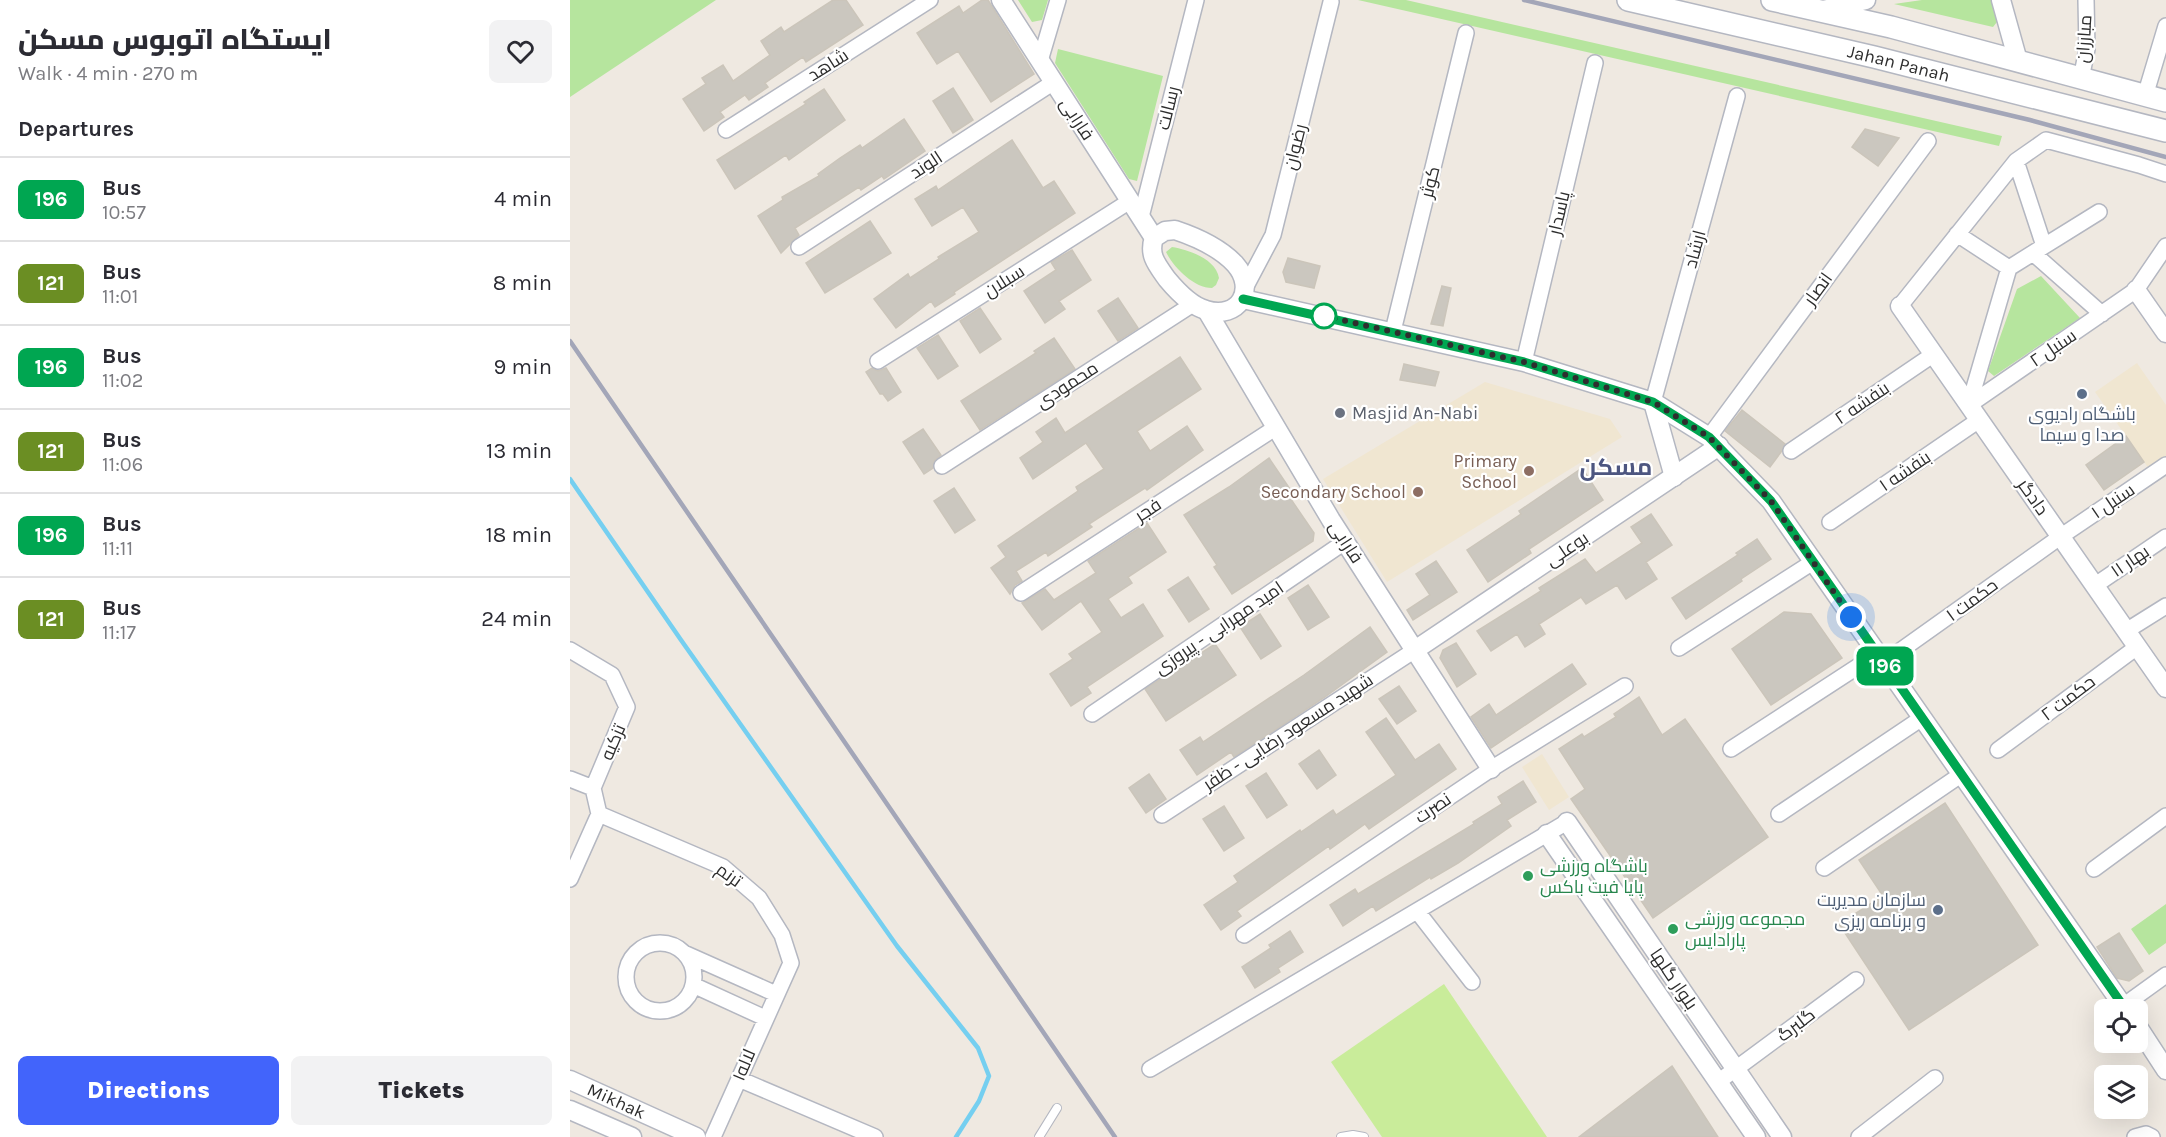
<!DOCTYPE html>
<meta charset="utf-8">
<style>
body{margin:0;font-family:Karla,Cairo,sans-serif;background:#f2f2f3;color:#2b2b33;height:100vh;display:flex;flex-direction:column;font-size:22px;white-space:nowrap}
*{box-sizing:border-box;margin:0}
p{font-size:20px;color:#7c7c81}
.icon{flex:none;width:33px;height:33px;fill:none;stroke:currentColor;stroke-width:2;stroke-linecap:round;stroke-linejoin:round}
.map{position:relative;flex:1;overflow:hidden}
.side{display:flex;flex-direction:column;background:#fff;width:570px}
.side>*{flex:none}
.badge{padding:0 12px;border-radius:9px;font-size:21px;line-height:39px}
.buttons{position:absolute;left:1524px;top:999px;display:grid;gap:12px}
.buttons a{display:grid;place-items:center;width:54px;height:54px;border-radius:9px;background:#fff;box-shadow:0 6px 24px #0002;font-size:30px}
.you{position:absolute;width:30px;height:30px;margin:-15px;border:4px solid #fff;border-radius:50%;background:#1a73e8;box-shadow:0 0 0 9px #1a73e833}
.map>.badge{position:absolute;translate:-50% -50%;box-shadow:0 0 0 3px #fff}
h2{padding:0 18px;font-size:22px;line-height:54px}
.round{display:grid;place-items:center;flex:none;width:63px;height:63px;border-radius:9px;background:#f2f2f3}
.head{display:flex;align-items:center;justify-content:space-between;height:102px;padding:0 18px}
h1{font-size:28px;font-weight:800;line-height:45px}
.button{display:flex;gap:12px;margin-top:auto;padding:12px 18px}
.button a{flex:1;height:69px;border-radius:9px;background:#4264fb;color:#fff;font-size:24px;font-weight:800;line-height:69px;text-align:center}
.button a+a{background:#f2f2f3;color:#2b2b33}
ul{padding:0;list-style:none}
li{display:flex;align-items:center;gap:18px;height:84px;padding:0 18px;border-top:2px solid #e1e1e2}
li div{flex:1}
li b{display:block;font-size:22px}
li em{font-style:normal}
li .badge{min-width:66px;font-weight:700;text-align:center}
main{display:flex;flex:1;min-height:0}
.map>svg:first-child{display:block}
.education{fill:#f0e6d1}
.green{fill:#b6e59e}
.pitch{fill:#c9ec9a}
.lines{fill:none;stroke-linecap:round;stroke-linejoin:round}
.stream{stroke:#75cff0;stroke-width:4.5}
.building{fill:#cbc7bf;stroke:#cbc5ba;stroke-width:1.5}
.service-casing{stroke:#b4b7c1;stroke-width:10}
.minor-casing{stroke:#b4b7c1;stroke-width:18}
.tertiary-casing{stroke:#b4b7c1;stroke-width:21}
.secondary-casing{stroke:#b4b7c1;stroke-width:24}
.service{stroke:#fff;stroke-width:8}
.minor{stroke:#fff;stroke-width:15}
.tertiary{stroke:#fff;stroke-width:18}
.secondary{stroke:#fff;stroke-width:21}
.rail{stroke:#a3a6b8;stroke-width:4.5}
.line-casing{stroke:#fff;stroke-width:14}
.line{stroke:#00a651;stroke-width:9}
.walk{stroke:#2e2e2e;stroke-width:6;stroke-dasharray:0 10.8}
.stop-dot{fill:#fff;stroke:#00a651;stroke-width:3}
.service-dot{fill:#5c6f8a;stroke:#fff;stroke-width:2}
.worship-dot{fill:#6b7280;stroke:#fff;stroke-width:2}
.education-dot{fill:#8d6e63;stroke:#fff;stroke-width:2}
.leisure-dot{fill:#2e9e5b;stroke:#fff;stroke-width:2}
.labels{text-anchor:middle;stroke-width:4.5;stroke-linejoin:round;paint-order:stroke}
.street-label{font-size:18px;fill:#2e2e2e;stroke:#fff}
.worship-label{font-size:18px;fill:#5b616d;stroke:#fff;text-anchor:start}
.service-label{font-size:18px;fill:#4e5e75;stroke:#fff}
.education-label{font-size:18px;fill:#785e54;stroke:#fff;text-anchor:end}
.leisure-label{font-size:18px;fill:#27864d;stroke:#fff;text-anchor:start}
.district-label{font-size:24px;font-weight:bold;fill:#4d5680;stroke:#fff}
</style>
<main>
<section class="side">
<div class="head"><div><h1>ایستگاه اتوبوس مسکن</h1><p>Walk · 4 min · 270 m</p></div><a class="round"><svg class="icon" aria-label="heart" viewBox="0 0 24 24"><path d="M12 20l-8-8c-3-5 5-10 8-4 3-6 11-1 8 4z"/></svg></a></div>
<h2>Departures</h2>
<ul>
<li><span class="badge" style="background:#00a651;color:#fff">196</span><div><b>Bus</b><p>10:57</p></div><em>4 min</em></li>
<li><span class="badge" style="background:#6b8e23;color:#fff">121</span><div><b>Bus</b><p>11:01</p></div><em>8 min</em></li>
<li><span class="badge" style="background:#00a651;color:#fff">196</span><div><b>Bus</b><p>11:02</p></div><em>9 min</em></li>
<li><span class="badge" style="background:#6b8e23;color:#fff">121</span><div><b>Bus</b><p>11:06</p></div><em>13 min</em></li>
<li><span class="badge" style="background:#00a651;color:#fff">196</span><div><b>Bus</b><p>11:11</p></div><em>18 min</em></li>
<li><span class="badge" style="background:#6b8e23;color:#fff">121</span><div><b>Bus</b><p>11:17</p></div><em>24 min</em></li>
</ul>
<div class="button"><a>Directions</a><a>Tickets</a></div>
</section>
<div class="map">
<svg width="1596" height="1137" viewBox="0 0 1596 1137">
<rect width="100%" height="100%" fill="#efe9e1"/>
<!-- education -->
<path class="education" d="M1567 363 1596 405V457L1579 469 1525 392Z
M915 382 1040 419 1052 437 817 582 753 479Z
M972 754 999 797 979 810 952 767Z"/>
<!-- green -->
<path class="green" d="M0 0H146L0 97Z
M448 0H478L472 20 462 22Z
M788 0H836L1432 136 1429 146Z
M1352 0H1421L1427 22 1423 27 1324 4Z
M488 49 593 76 567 181 559 179 485 63Z
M602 247C619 250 646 259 649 278L646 285 642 288C624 288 604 268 596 252Z
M1471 276 1510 318 1424 376 1418 371 1447 289Z
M1596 904V943L1579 955 1561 929Z"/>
<!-- pitch -->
<path class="pitch" d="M874 984 977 1137H812L761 1062Z"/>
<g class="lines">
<!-- stream -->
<path class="stream" d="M0 479 111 640 327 946 408 1048 419 1076 409 1101 386 1137"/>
</g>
<!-- building -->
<path class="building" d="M263 0H276L293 25 236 62 233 57 195 83 198 87 179 100 175 95 150 112 154 117 134 131 113 99 136 84 132 78 153 65 163 81 200 55 191 41 211 27 214 32Z
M412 0H418L464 74 421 102 388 51 367 64 347 33 389 6 393 13Z
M383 88 403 120 383 133 363 101Z
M254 89 275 120 219 160 216 155 165 189 147 160 236 104 234 102Z
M334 119 355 151 314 179 312 176 291 190 289 187 225 228 229 235 211 253 188 216 213 200 212 197 249 176 248 174 270 158 290 145 292 148Z
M1295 129 1329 138 1308 166 1282 147Z
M442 140 473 188 484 181 505 213 384 292 385 294 365 307 361 301 326 328 304 299 338 274 340 278 369 259 368 257 409 232 393 207 362 226 345 199 366 186 368 190Z
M300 221 321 253 255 293 236 263Z
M502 250 521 280 489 301 495 309 475 323 454 291 486 270 481 262Z
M718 258 750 266 744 288 716 282 713 272Z
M872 286 881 288 873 326 861 324Z
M548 298 568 328 548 341 528 311Z
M410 308 431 339 410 353 390 321Z
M368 335 388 366 368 379 347 348Z
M484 338 505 369 410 430 391 401 466 353 464 351Z
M610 357 631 389 567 431 580 451 617 426 633 450 577 490 575 488 519 524 522 527 478 556 476 552 446 571 452 581 445 585 440 594 421 568 436 557 428 546 508 491 506 487 534 469 516 443 463 479 450 458 473 442 466 432 486 418 495 433Z
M834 364 869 372 865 386 830 380Z
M302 368 308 371 316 368 331 392 318 401 313 394H310L296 372Z
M1172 410 1215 444 1211 452 1200 467 1155 431Z
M353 429 371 455 364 461 363 468 354 474 333 442Z
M1556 436 1574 462 1534 490 1516 465Z
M699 458 720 489 716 492 744 533 743 541 662 594 644 567 647 565 614 515 659 487Z
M1012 468 1033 500 959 549 961 553 918 582 897 550 951 514 949 511Z
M384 488 405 520 385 533 364 501Z
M1081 514 1102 545 1076 562 1087 579 1056 599 1047 585 1016 604 1011 597 969 624 975 634 955 647 947 634 921 651 907 631 971 591 969 588 1015 559 1026 573 1072 543 1061 527Z
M577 523 596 552 558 577 562 583 538 599 551 618 573 604 593 636 517 687 521 693 501 706 480 674 503 659 499 654 532 632 511 601 472 630 452 603 475 589 484 600 526 573 518 561Z
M1187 539 1201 559 1171 579 1172 581 1116 619 1102 598 1168 555 1166 553Z
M866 561 887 592 843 620 837 610 860 595 846 574Z
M618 577 639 609 619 622 598 590Z
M738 585 759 617 738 630 718 598Z
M1214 612 1241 614 1272 658 1201 705 1162 649Z
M690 614 711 646 691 659 670 627Z
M800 627 817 652 755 697 664 757 661 752 627 775 610 750 630 737 633 742 734 675Z
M886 643 906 674 887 687 870 658 873 650Z
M645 644 666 675 596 721 575 689Z
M1002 664 1016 684 921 748 901 717 919 704 926 715Z
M829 686 846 711 827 724 809 699Z
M1069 697 1092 735 1115 719 1198 837 1083 918 1001 799 1015 789 989 749 1012 734 1014 737 1046 717 1044 714Z
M816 718 845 760 869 744 886 769 799 829 795 824 760 849 759 846 667 911 671 916 651 930 634 905 668 882 664 876 730 830 731 832 763 810 766 815 826 775 796 732Z
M749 750 766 775 747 789 729 764Z
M696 773 717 805 697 818 676 786Z
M579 774 596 799 576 813 559 788Z
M953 781 966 802 937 820 941 826 888 863 861 879 860 877 806 911 803 906 773 926 760 905 785 889 788 894 904 824 903 822 932 804 928 797Z
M1375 803 1468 945 1339 1030 1269 924 1313 896 1289 860Z
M654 806 674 838 654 851 633 819Z
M720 931 733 952 708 968 710 972 685 988 672 967 701 948 699 945Z
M1549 933 1573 971 1559 981 1547 978 1527 947Z
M1102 1066 1148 1137H1009Z"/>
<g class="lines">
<defs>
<path id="service" d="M469 1137 487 1108
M771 1137 783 1135 794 1137"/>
<path id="minor" d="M470 61 488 0
M1511 79 1517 49 1516 0
M1575 96 1596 26
M156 130 360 0
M1446 161 1474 246
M571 217 626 0
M1387 234 1439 268
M229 247 484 82
M1463 253 1532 314
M675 288 703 235 761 2
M1330 306 1446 161 1476 140 1569 165 1596 174
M823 331 896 33
M308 361 560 201
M954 362 1025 63
M1083 402 1167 96
M1399 405 1566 290 1596 246
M1399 405 1439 268 1529 212
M1139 437 1358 141
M1221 451 1364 354
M372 466 623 304
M1260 522 1409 420
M1524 586 1596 537
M451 593 705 428
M1556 631 1596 606
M1109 648 1243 562
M0 650 42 675 57 707 23 788
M1313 663 1490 537 1596 465
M522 714 776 541
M1161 749 1307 654
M1428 750 1567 647
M0 779 23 788
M29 814 153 867 189 898 212 935 221 963 143 1137
M1209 814 1352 718
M592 815 845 650
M1254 868 1392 774
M1524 869 1596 816
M0 879 29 814 23 788
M847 911 902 982
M674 935 921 769 1055 686
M56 977a34 34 0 1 1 68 0a34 34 0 1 1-68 0Z
M114 953 206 994
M123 985 195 1018
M1553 1006 1596 975
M580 1069 997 822
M169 1079 305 1137
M1148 1082 1286 980
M1289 1137 1365 1078
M1565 1137 1576 1134 1582 1137"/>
<g id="tertiary">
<path d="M431 0 584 238"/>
<path d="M1431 0 1448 61"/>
<path d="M1249 11 1296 0"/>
<path d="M605 230C626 237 650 248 665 264 687 289 669 320 636 310 621 306 607 291 597 279 587 265 578 255 584 238L595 231Z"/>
<path d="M1566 290 1596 333"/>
<path d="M673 299 954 362 1083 402 1139 437 1201 501 1556 1010"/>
<path d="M1330 306 1596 688"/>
<path d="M637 311 761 520 921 769"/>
<path d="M1083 402 1104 477"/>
<path d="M845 650 1149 446"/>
<path d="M997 822 1212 1137"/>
<path d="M977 834 1186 1137"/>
<path d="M1568 1027 1596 1070"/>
<path id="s1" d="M0 1080 126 1137"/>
<path d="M0 1110 62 1137"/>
</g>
<g id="secondary">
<path id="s2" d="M1058 0 1304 57 1596 131"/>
<path d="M1202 0 1321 27 1596 101"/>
</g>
</defs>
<!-- service casing -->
<use href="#service" class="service-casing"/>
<!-- minor casing -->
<use href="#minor" class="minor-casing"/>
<!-- tertiary casing -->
<use href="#tertiary" class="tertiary-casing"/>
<!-- secondary casing -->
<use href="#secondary" class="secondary-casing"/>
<!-- service -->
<use href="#service" class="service"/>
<!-- minor -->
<use href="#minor" class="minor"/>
<!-- tertiary -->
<use href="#tertiary" class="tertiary"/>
<!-- secondary -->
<use href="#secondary" class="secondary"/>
<!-- rail -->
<path class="rail" d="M954 0 1460 120 1596 157
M0 341 545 1137"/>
</g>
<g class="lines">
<defs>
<path id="line" d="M673 299 954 362 1083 402 1139 437 1201 501 1556 1010"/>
</defs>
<!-- line casing -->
<use href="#line" class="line-casing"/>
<!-- line -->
<use href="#line" class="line"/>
<!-- walk -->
<path class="walk" d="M754 316 954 362 1083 402 1139 437 1201 501 1281 617"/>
</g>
<!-- markers -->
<circle class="stop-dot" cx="754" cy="316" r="12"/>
<g class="service-dot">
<circle cx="1512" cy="394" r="6"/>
<circle cx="1368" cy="910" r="6"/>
</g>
<circle class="worship-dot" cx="770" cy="413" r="6"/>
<g class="education-dot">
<circle cx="959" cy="471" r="6"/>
<circle cx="848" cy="492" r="6"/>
</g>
<g class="leisure-dot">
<circle cx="958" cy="876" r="6"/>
<circle cx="1103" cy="929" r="6"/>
</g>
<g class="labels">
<!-- street labels -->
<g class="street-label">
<text transform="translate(1514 39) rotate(-86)" y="6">مبارزان</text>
<text dy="6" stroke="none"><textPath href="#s2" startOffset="278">Jahan Panah</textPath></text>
<text transform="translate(258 65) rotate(-32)" y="6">شاهد</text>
<text transform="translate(598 108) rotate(-76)" y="6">رسالت</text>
<text transform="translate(507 119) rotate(57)" y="6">فارابی</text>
<text transform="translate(725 147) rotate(-76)" y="6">رضوان</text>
<text transform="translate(356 165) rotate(-33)" y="6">الوند</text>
<text transform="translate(860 182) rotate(-76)" y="6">کوثر</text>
<text transform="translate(989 213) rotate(-77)" y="6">پاسدار</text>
<text transform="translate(1125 249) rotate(-75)" y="6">ارشاد</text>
<text transform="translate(434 281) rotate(-32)" y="6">سبلان</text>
<text transform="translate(1248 289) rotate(-54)" y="6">انصار</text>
<text transform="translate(1483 348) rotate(-34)" y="6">سنبل ۲</text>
<text transform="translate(497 385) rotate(-33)" y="6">محمودی</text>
<text transform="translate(1292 403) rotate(-34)" y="6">بنفشه ۲</text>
<text transform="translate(1335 471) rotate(-34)" y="6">بنفشه ۱</text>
<text transform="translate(1463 497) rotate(55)" y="6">دادگر</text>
<text transform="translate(1543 501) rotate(-34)" y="6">سنبل ۱</text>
<text transform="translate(578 510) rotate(-33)" y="6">فجر</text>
<text transform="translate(776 542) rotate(57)" y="6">فارابی</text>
<text transform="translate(997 549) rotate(-34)" y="6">بوعلی</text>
<text transform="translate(1560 561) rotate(-34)" y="6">بهار ۱۱</text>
<text transform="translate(1402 600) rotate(-36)" y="6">حکمت ۱</text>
<text transform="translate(649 628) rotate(-34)" y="6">امید مهرابی - پیروزی</text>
<text transform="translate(1498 698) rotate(-37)" y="6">حکمت ۲</text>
<text transform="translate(718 732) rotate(-33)" y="6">شهید مسعود رضایی - ظفر</text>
<text transform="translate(43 742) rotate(-67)" y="6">تزکیه</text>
<text transform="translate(863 808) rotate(-34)" y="6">نصرت</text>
<text transform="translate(159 875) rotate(36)" y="6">ترنم</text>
<text transform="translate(1104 979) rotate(56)" y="6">بلوار گلها</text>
<text transform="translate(1226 1025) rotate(-37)" y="6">گلبرگ</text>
<text transform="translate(174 1065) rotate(-67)" y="6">لاله۱</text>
<text dy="6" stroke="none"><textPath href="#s1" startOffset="51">Mikhak</textPath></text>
</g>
<!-- worship labels -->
<g class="worship-label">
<text x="782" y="419">Masjid An-Nabi</text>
</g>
<!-- service labels -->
<g class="service-label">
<text x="1512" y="420">باشگاه رادیوی<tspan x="1512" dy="21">صدا و سیما</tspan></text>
<text x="1356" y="906" text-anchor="end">سازمان مدیریت<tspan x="1356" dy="21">و برنامه ریزی</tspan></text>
</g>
<!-- education labels -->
<g class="education-label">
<text x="947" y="467">Primary<tspan x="947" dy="21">School</tspan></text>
<text x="836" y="498">Secondary School</text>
</g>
<!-- leisure labels -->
<g class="leisure-label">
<text x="970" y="872">باشگاه ورزشی<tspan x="970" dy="21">پایا فیت باکس</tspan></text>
<text x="1115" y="925">مجموعه ورزشی<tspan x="1115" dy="21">پارادایس</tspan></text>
</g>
<!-- district labels -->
<g class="district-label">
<text x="1046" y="475">مسکن</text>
</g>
</g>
</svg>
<div class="buttons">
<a><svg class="icon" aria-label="locate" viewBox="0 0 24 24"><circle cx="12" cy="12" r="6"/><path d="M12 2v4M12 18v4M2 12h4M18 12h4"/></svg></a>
<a><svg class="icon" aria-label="layers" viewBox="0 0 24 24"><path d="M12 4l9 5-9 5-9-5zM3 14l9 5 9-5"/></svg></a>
</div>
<div class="you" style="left:1281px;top:617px"></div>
<b class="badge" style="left:1315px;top:666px;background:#00a651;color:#fff">196</b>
</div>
</main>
